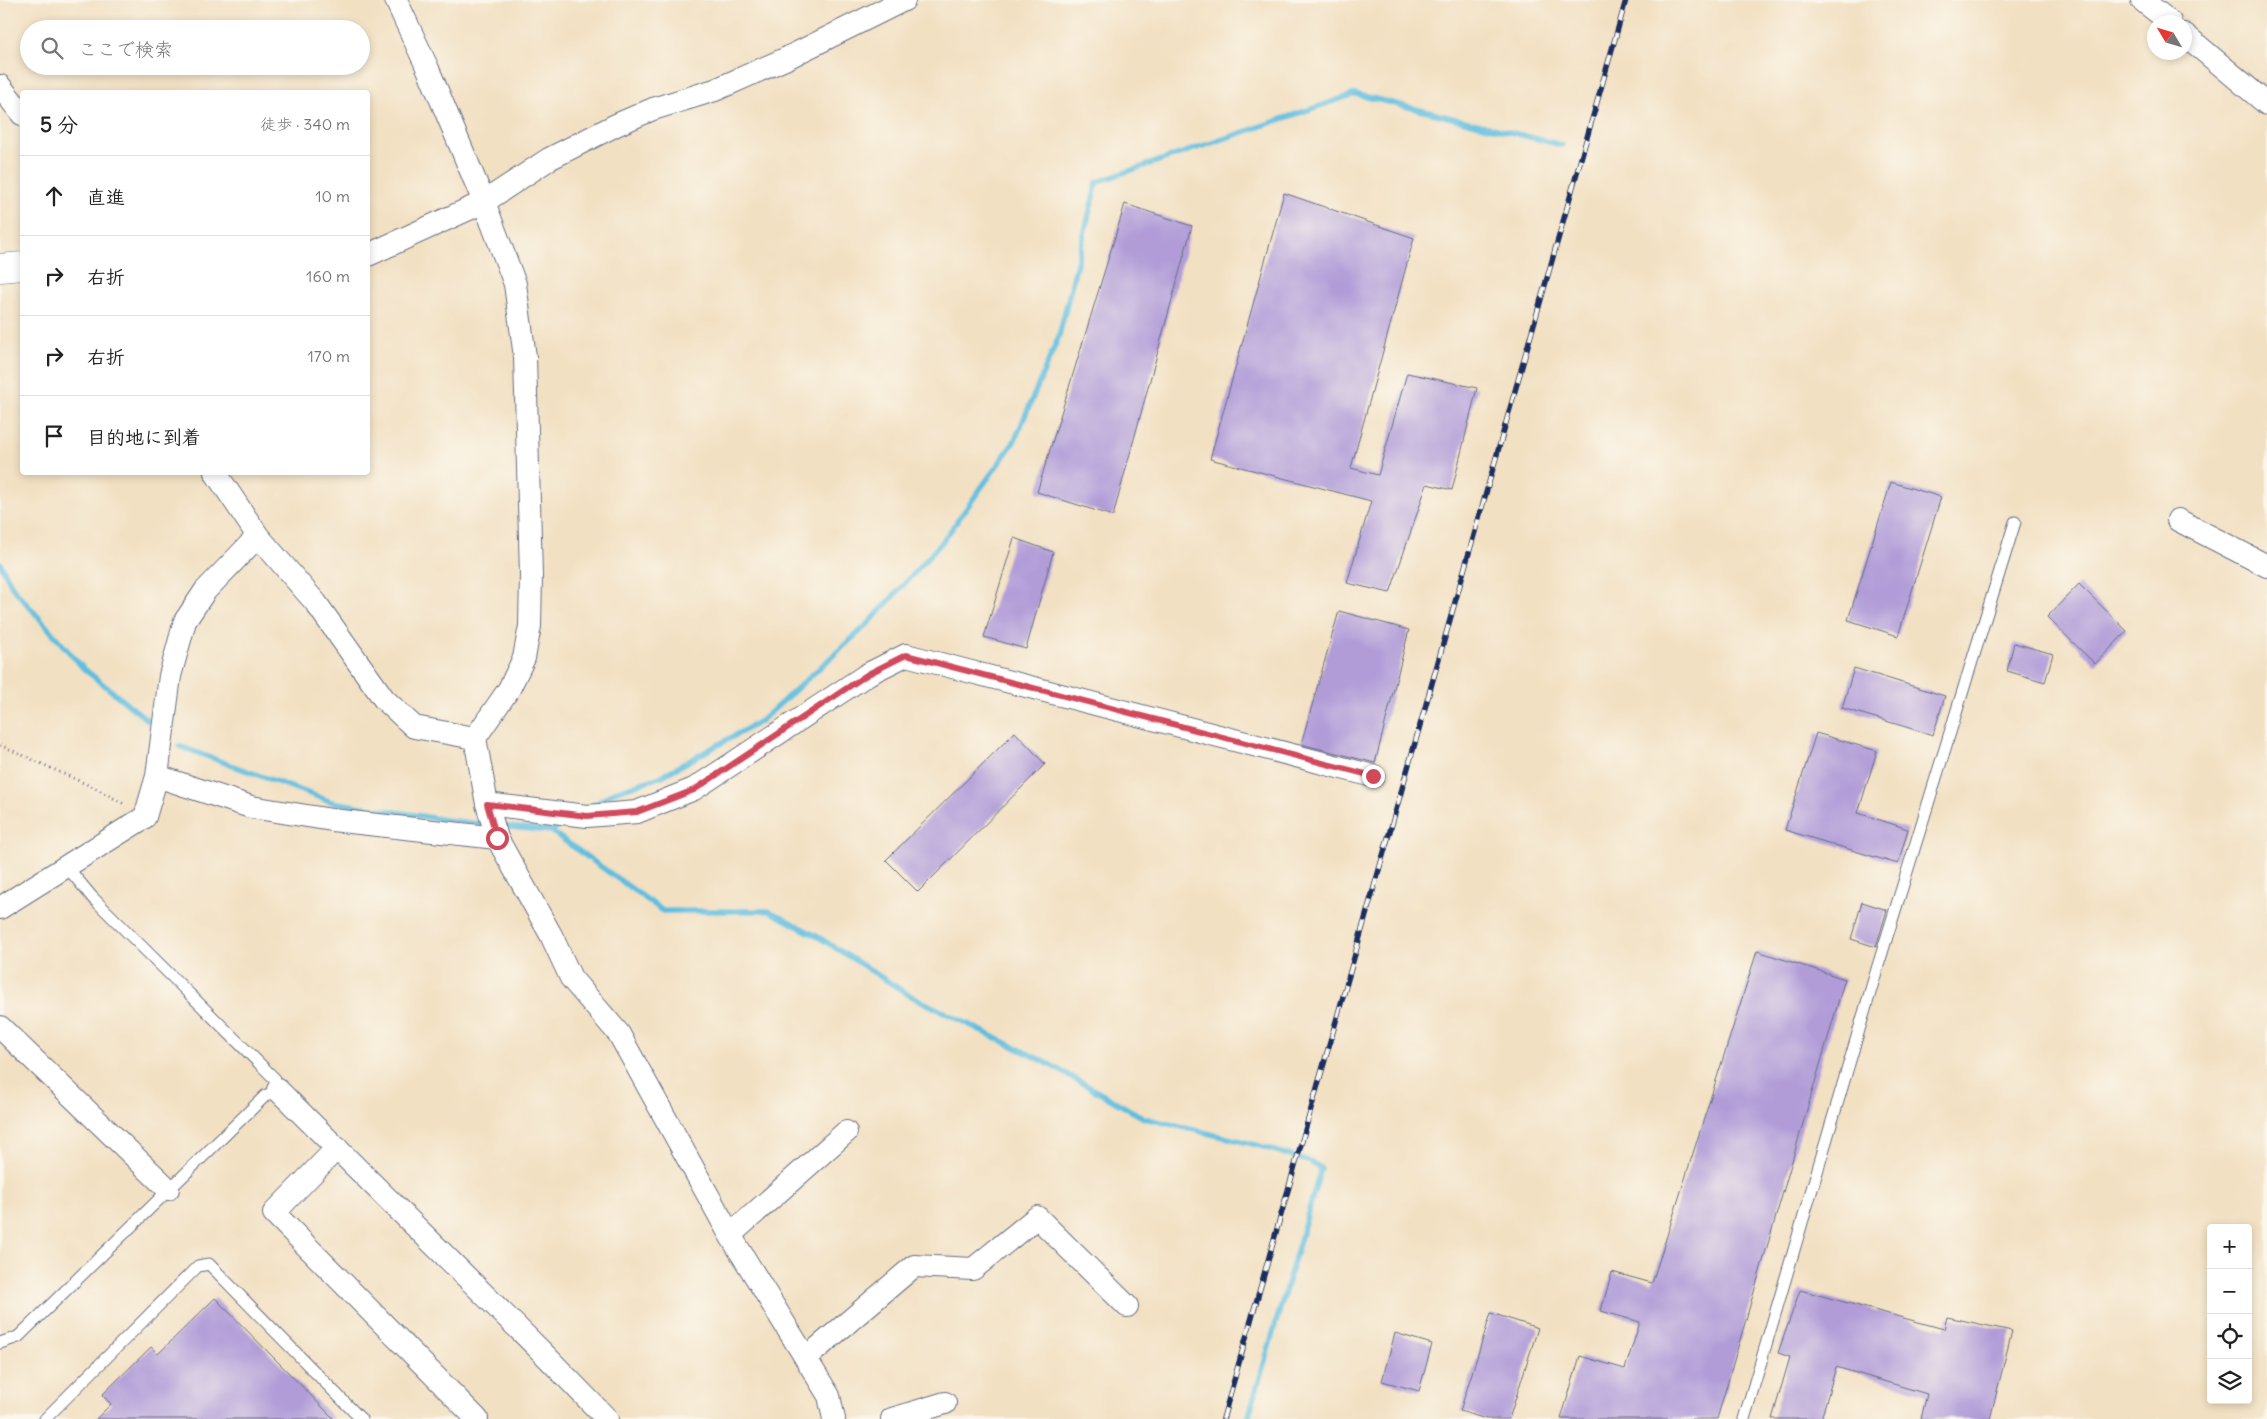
<!DOCTYPE html>
<html lang="ja">
<meta charset="utf-8">
<style>
body{margin:0;font-family:Delius,"Klee One",sans-serif;background:#f6f6f6;color:#222}
.controls{position:absolute;right:15px;bottom:15px;display:grid;overflow:hidden;border-radius:5px;box-shadow:0 2px 8px #0003}
.controls button{width:45px;height:45px;display:grid;place-items:center;padding:0;border:0;border-bottom:1px solid #e0e0e0;background:#fff;color:#222;font:25px sans-serif}
.compass{position:absolute;left:2147px;top:15px;width:45px;height:45px;border-radius:50%;background:#fff;box-shadow:0 2px 8px #0003;rotate:308deg}
.stop{position:absolute;width:15px;height:15px;margin:-11px;border:4px solid #d1495b;border-radius:50%;background:#fff}
.stop.end{background:#d1495b;border-color:#fff;box-shadow:0 1px 5px #0008}
.list{margin:0;padding:0;list-style:none}
h2{display:flex;justify-content:space-between;align-items:center;height:65px;margin:0;padding:0 20px;font-size:21px}
h2 small{font-size:16px;font-weight:400;color:#767676}
.list li{display:grid;grid-template-columns:32px 1fr auto;gap:15px;align-items:center;box-sizing:border-box;height:80px;padding:0 20px;border-top:1px solid #e0e0e0}
.list b{display:block;font-size:19px;white-space:nowrap}
.list em{font-size:16px;font-style:normal;color:#767676}
.icon{flex:none;width:28px;height:28px;fill:none;stroke:currentColor;stroke-width:2;stroke-linecap:round;stroke-linejoin:round}
.map{position:relative;flex:none;width:2267px;height:1419px;overflow:hidden}
.search{position:absolute;background:#fff;box-shadow:0 2px 8px #0003;left:20px;top:20px;width:350px;height:55px;display:flex;align-items:center;gap:12px;box-sizing:border-box;padding:0 18px;border-radius:28px;color:#767676;font-size:19px}
.panel{position:absolute;background:#fff;box-shadow:0 2px 8px #0003;left:20px;top:90px;width:350px;height:385px;border-radius:5px}
.map>svg:first-child{display:block}
.lines{fill:none;stroke-linecap:round;stroke-linejoin:round}
.stream{stroke:#61bedf;stroke-width:5.5}
.building{fill:#b19cd8}
.service-casing{stroke:#666d81;stroke-width:13}
.minor-casing{stroke:#666d81;stroke-width:24}
.tertiary-casing{stroke:#666d81;stroke-width:29}
.path{stroke:#666d81;stroke-width:3;stroke-dasharray:1 4;stroke-linecap:butt}
.service{stroke:#fff;stroke-width:11}
.minor{stroke:#fff;stroke-width:22}
.tertiary{stroke:#fff;stroke-width:28}
.rail-casing{stroke:#1b2f5e;stroke-width:5.5}
.rail{stroke:#fbf7ec;stroke-width:4;stroke-dasharray:11;stroke-linecap:butt}
.route{stroke:#d1495b;stroke-width:6}
</style>
<div class="map">
<svg width="2267" height="1419" viewBox="0 0 2267 1419">
<rect width="100%" height="100%" fill="#fbf7ec"/>
<filter id="ink" filterUnits="userSpaceOnUse"><feTurbulence type="fractalNoise" baseFrequency=".02" numOctaves="2"/><feDisplacementMap in="SourceGraphic" scale="10" xChannelSelector="R" yChannelSelector="G"/><feConvolveMatrix kernelMatrix="1 2 1 2 8 2 1 2 1" color-interpolation-filters="sRGB"/></filter>
<filter id="wash" filterUnits="userSpaceOnUse"><feTurbulence type="fractalNoise" baseFrequency=".0096" numOctaves="4" result="noise"/><feDisplacementMap in="SourceGraphic" scale="20" xChannelSelector="R" yChannelSelector="G"/><feGaussianBlur stdDeviation="1.12" result="paint"/><feColorMatrix in="noise" values="0 0 0 0 0 0 0 0 0 0 0 0 0 0 0 0 0 1.4 0 .05"/><feComposite in="paint" operator="in"/></filter>
<g filter="url(#wash)">
<rect width="100%" height="100%" fill="#f2e0c2"/>
<g class="lines">
<path class="stream" d="M0,563L13,588L83,668L150,722
M179,746L332,802L446,820L488,825
M589,808L614,792L660,777L761,721L869,623L943,541L1014,442L1059,336L1097,182L1355,94L1562,145
M499,826L551,831L663,911H769L820,938L909,995L1045,1062L1144,1118L1257,1145L1310,1162L1321,1168L1248,1419
M551,831L568,820"/>
</g>
<g id="blocks">
<path class="building" d="M1284,193L1414,238L1351,468L1378,475L1407,373L1477,388L1452,490L1427,484L1390,593L1347,583L1371,501L1210,459Z
M1125,204L1192,226L1113,516L1037,492Z
M1891,482L1941,497L1898,636L1848,620Z
M1014,538L1053,552L1026,649L984,637Z
M2079,584L2127,631L2095,664L2047,617Z
M1339,611L1409,630L1375,763L1301,744Z
M2014,643L2053,654L2045,682L2007,671Z
M1854,668L1945,696L1933,735L1842,708Z
M1015,732L1045,764L918,892L886,860Z
M1816,733L1877,751L1858,813L1908,829L1898,864L1785,830Z
M1862,902L1887,910L1876,947L1851,939Z
M1757,951L1845,979L1717,1419H1561L1580,1356L1625,1369L1640,1322L1601,1311L1612,1272L1652,1283Z
M1800,1290L1944,1329L1947,1317L2012,1331L1990,1419H1921L1927,1394L1836,1367L1821,1419H1772L1790,1357L1778,1353Z
M215,1298L334,1419H96L111,1404L102,1395L151,1347L158,1354Z
M1491,1313L1538,1328L1509,1419H1486L1460,1411Z
M1395,1333L1432,1344L1419,1391L1382,1381Z"/>
</g>
</g>
<g filter="url(#ink)">
<use href="#blocks" fill-opacity="0" stroke="#666d81" stroke-width="1"/>
<g class="lines">
<g class="service-casing">
<path id="service" d="M0,1343L18,1337L265,1096L278,1090L275,1079L92,897L67,867
M45,1419L198,1266L209,1264L361,1419
M1744,1419L1877,969L2015,522"/>
</g>
<g class="minor-casing">
<path id="minor" d="M396,0L428,69L484,202L515,284L525,357L531,575L530,626L524,658L509,689L475,738L487,804L497,838L551,935L571,978L619,1034L730,1235L829,1396L834,1419
M2142,0L2170,22
M2184,34L2267,104
M0,86L22,114
M368,255L484,202L549,159L616,125L653,109L715,90L785,59L904,0
M215,472L258,536L316,603L384,699L414,727L475,738
M2178,520L2267,566
M157,776L251,807L332,820L497,838
M487,804L587,816L637,812L694,789L868,674L906,655L1373,776
M0,908L145,817L157,776L170,676L185,621L205,591L258,536
M0,1027L168,1189
M278,1090L545,1355L607,1419
M337,1148L274,1213L477,1419
M730,1235L846,1132
M806,1358L914,1266L973,1269L1037,1217L1127,1306
M892,1419L945,1403"/>
</g>
<g class="tertiary-casing">
<path id="tertiary" d="M0,268L22,266"/>
</g>
<path class="path" d="M0,745L97,789L126,805"/>
<use href="#service" class="service"/>
<use href="#minor" class="minor"/>
<use href="#tertiary" class="tertiary"/>
<g class="rail-casing">
<path id="rail" d="M1223,1419L1626,0"/>
</g>
<use href="#rail" class="rail"/>
</g>
</g>
<g class="lines" filter="url(#ink)">
<path class="route" d="M497,838L487,804L587,816L637,812L694,790L868,674L906,655L1373,776"/>
</g>
</svg>
<div class="controls">
<button>+</button>
<button>−</button>
<button><svg class="icon" aria-label="locate" viewBox="0 0 24 24"><circle cx="12" cy="12" r="6"/><path d="M12 2v4M12 18v4M2 12h4M18 12h4"/></svg></button>
<button><svg class="icon" aria-label="layers" viewBox="0 0 24 24"><path d="M12 4l9 5-9 5-9-5zM3 14l9 5 9-5"/></svg></button>
</div>
<svg class="compass" viewBox="-18 -18 36 36"><path d="M0-13l5 13h-10z" fill="#e53935"/><path d="M0 13l5-13h-10z" fill="#767676"/></svg>
<div class="stop" style="left:497px;top:838px"></div>
<div class="stop end" style="left:1373px;top:776px"></div>
<div class="search"><svg class="icon" aria-label="search" viewBox="0 0 24 24"><circle cx="10" cy="10" r="6"/><path d="M15 15l6 6"/></svg>ここで検索</div>
<section class="panel">
<h2>5 分<small>徒歩 · 340 m</small></h2>
<ul class="list">
<li><svg class="icon" aria-label="ahead" viewBox="0 0 24 24"><path d="M12 20V5M6 11l6-6 6 6"/></svg><div><b>直進</b></div><em>10 m</em></li>
<li><svg class="icon" aria-label="right" viewBox="0 0 24 24"><path d="M7 20v-9h11M14 6l5 5-5 5"/></svg><div><b>右折</b></div><em>160 m</em></li>
<li><svg class="icon" aria-label="right" viewBox="0 0 24 24"><path d="M7 20v-9h11M14 6l5 5-5 5"/></svg><div><b>右折</b></div><em>170 m</em></li>
<li><svg class="icon" aria-label="arrive" viewBox="0 0 24 24"><path d="M6 21V4h12l-3 4 3 4H6"/></svg><div><b>目的地に到着</b></div></li>
</ul>
</section>
</div>
